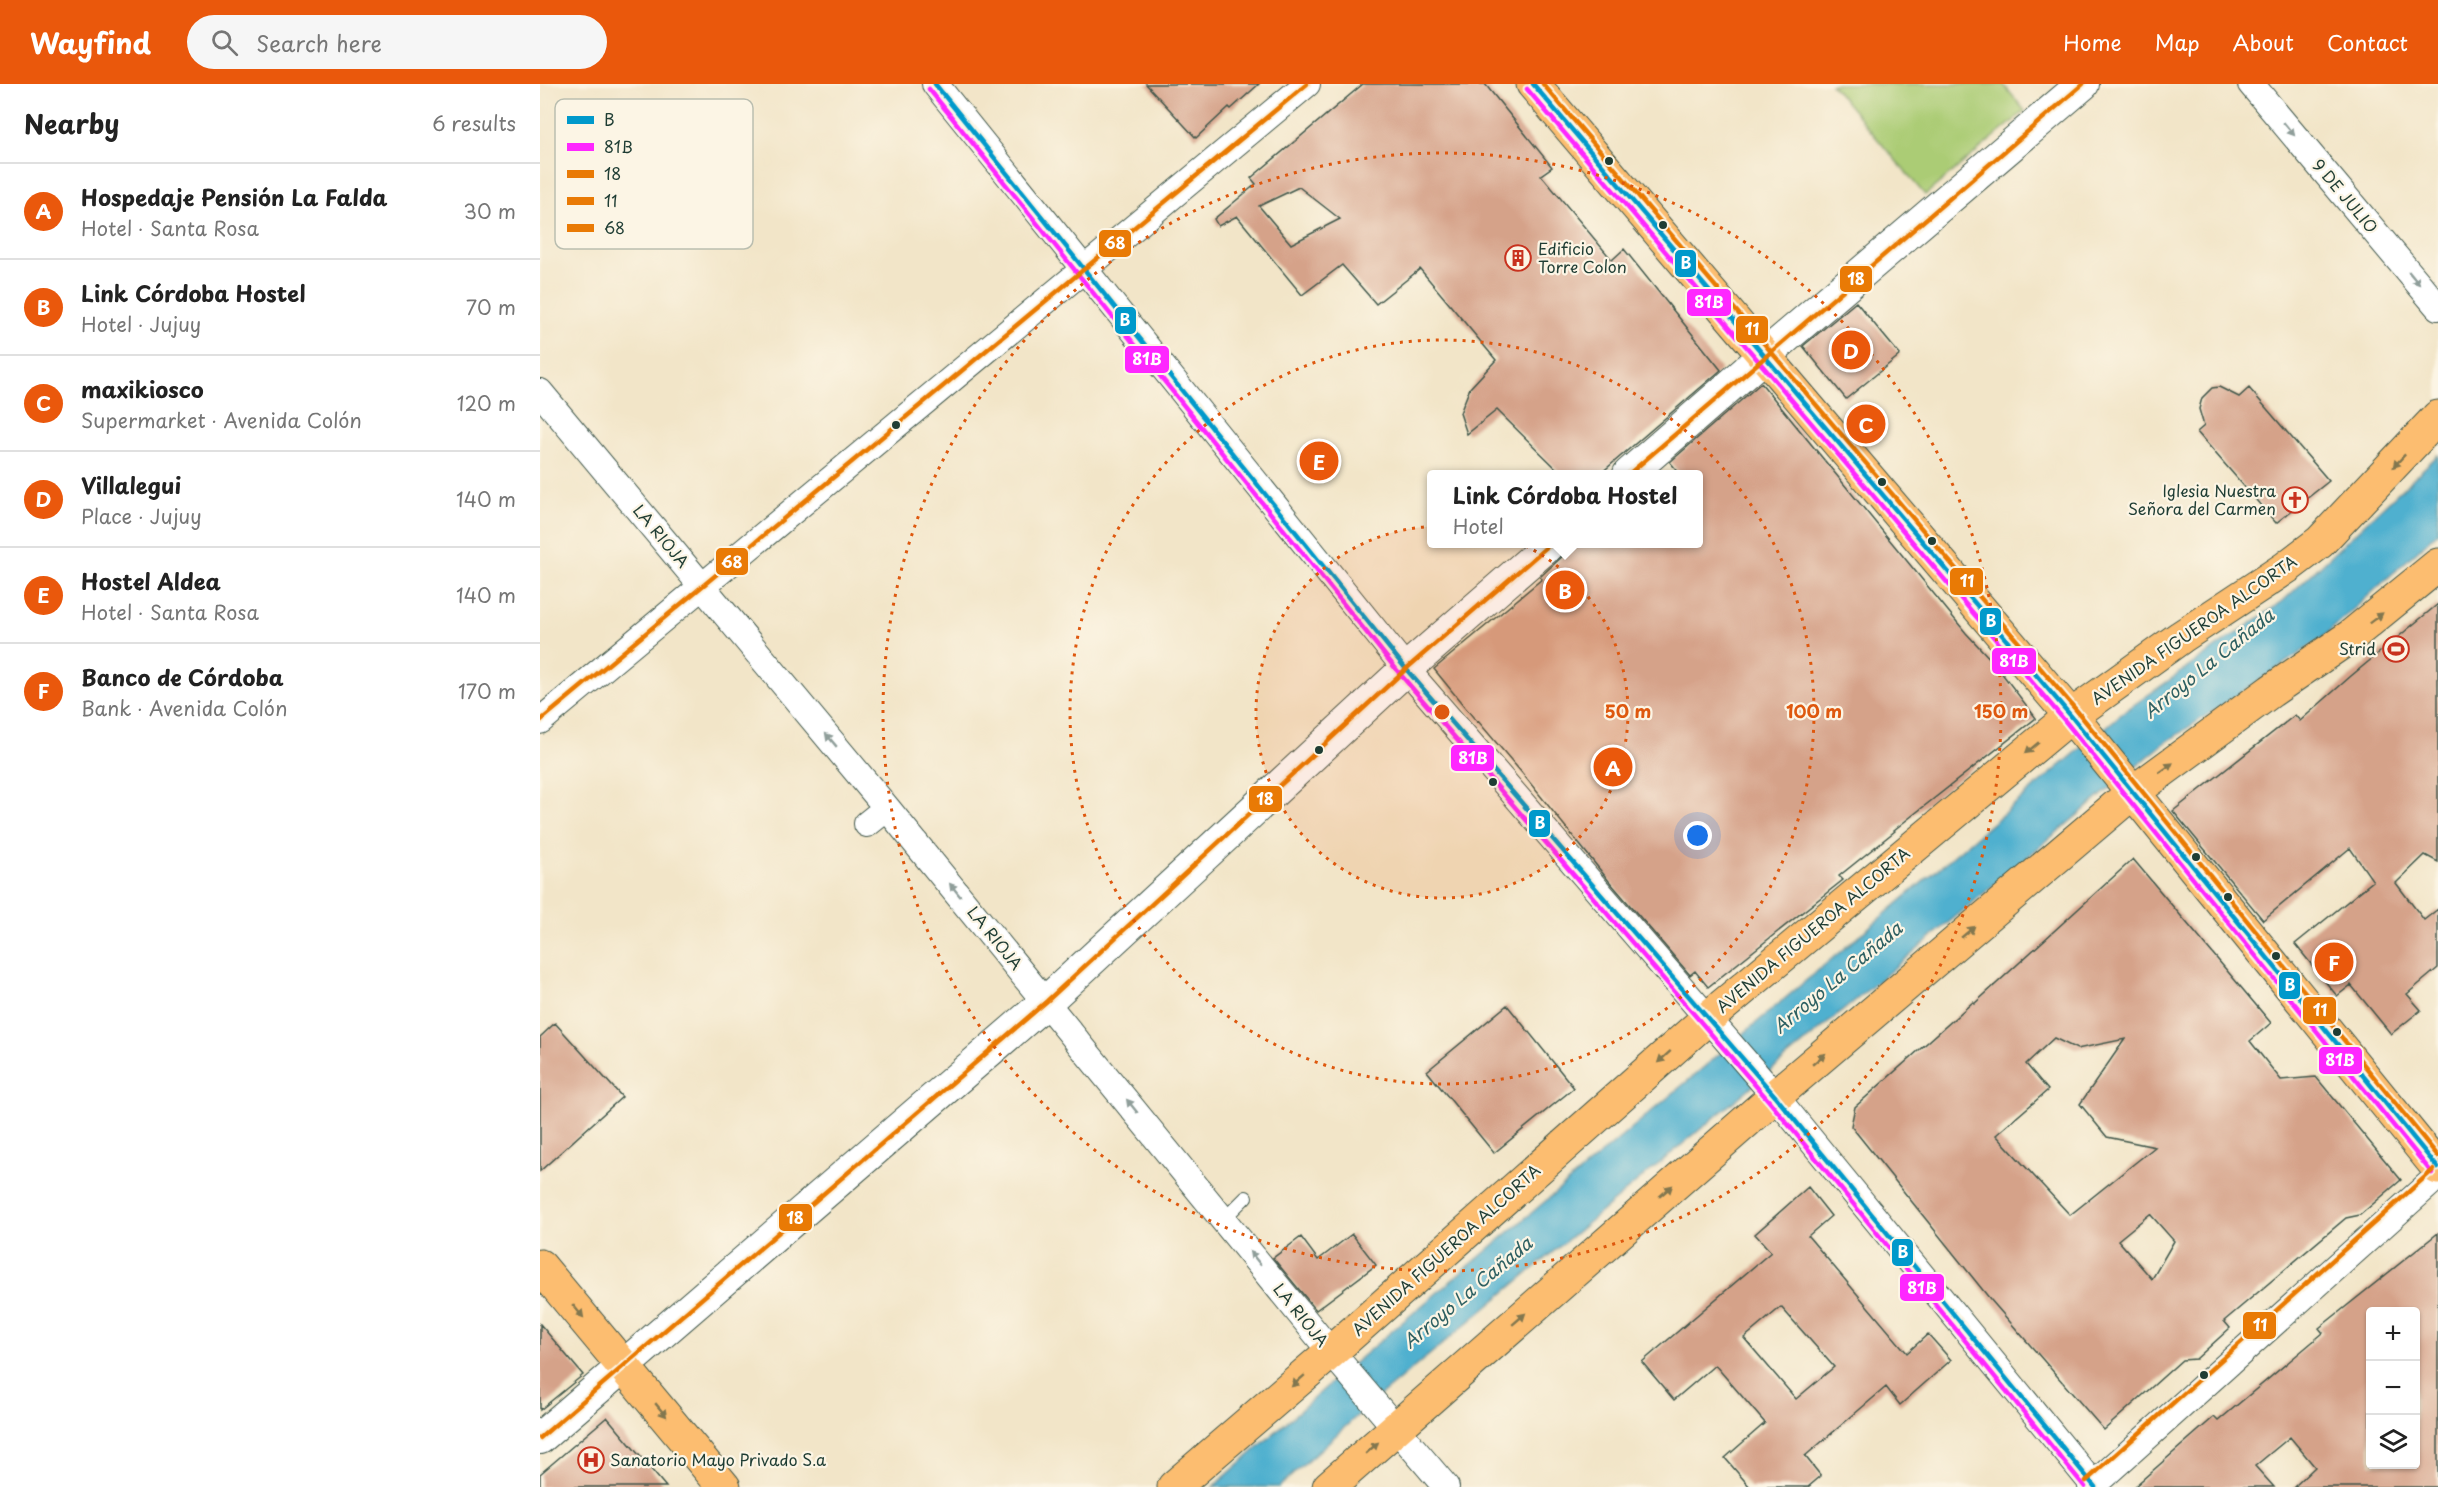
<!DOCTYPE html>
<meta charset="utf-8">
<style>
body{margin:0;font-family:"Playpen Sans",sans-serif;background:#f6f6f6;color:#222}
.controls{position:absolute;right:18px;bottom:18px;display:grid;overflow:hidden;border-radius:6px;box-shadow:0 2px 4px #0004}
.controls button{width:54px;height:54px;display:grid;place-items:center;padding:0;border:0;border-bottom:2px solid #e0e0e0;background:#fff;color:#222;font:30px sans-serif}
.you{position:absolute;left:1158px;top:752px;width:21px;height:21px;margin:-15px;border:4px solid #fff;border-radius:50%;background:#1a73e8;box-shadow:0 0 0 9px #1a73e833}
.badge{display:grid;place-items:center;width:39px;height:39px;border-radius:50%;background:#ea580c;color:#fff;font-size:20px;font-weight:700}
.pin{position:absolute;translate:-50% -50%;border:3px solid #fff;box-shadow:0 2px 6px #0006}
.popup{position:absolute;left:887px;top:386px;width:276px;height:78px;box-sizing:border-box;display:grid;place-content:center;border-radius:6px;background:#fff;filter:drop-shadow(0 2px 4px #0005);font-size:20px;white-space:nowrap;color:#767676}
.popup b{font-size:22px;color:#222}
.popup::after{content:'';position:absolute;left:50%;top:100%;margin-left:-12px;border:12px solid transparent;border-top-color:#fff}
.list{margin:0;padding:0;list-style:none}
h2{display:flex;justify-content:space-between;align-items:center;height:78px;margin:0;padding:0 24px;font-size:26px}
h2 small{font-size:20px;font-weight:400;color:#767676}
.list li{display:grid;grid-template-columns:39px 1fr auto;gap:18px;align-items:center;box-sizing:border-box;height:96px;padding:0 24px;border-top:2px solid #e0e0e0}
.list b{display:block;font-size:22px;white-space:nowrap}
.list p{margin:0;font-size:20px;white-space:nowrap;color:#767676}
.list em{font-size:20px;font-style:normal;color:#767676}
.icon{flex:none;width:33px;height:33px;fill:none;stroke:currentColor;stroke-width:2;stroke-linecap:round;stroke-linejoin:round}
.map{position:relative;flex:none;width:1898px;height:1403px;overflow:hidden}
header{display:flex;align-items:center;gap:36px;box-sizing:border-box;height:84px;padding:0 30px;background:#ea580c;color:#fff}
header strong{font-size:28px}
nav{display:flex;gap:33px;margin-inline-start:auto;font-size:21px}
.search{width:420px;height:54px;background:#f6f6f6;display:flex;align-items:center;gap:15px;box-sizing:border-box;padding:0 21px;border-radius:33px;color:#767676;font-size:22px}
main{display:flex}
aside{flex:1;background:#fff}
.map>svg:first-child{display:block}
.green{fill:#abcc74;stroke:#658454;stroke-width:1.5}
.water{fill:#50b0cf;stroke:#387682;stroke-width:1.5}
.building{fill:#d5a289;fill-rule:evenodd}
.lines{fill:none;stroke-linecap:round;stroke-linejoin:round}
.service-casing{stroke:#3f564a;stroke-width:14}
.minor-casing{stroke:#3f564a;stroke-width:28}
.tertiary-casing{stroke:#3f564a;stroke-width:34}
.primary-casing{stroke:#3f564a;stroke-width:35}
.service{stroke:#fff;stroke-width:12}
.minor{stroke:#fff;stroke-width:26}
.tertiary{stroke:#fff;stroke-width:32}
.primary{stroke:#fcbd6f;stroke-width:33}
.bus-1-casing{stroke:#fcf5e5;stroke-width:9}
.bus-2-casing{stroke:#fcf5e5;stroke-width:9}
.bus-3-casing{stroke:#fcf5e5;stroke-width:9}
.bus-4-casing{stroke:#fcf5e5;stroke-width:9}
.bus-5-casing{stroke:#fcf5e5;stroke-width:9}
.bus-1{stroke:#0099cb;stroke-width:4.5}
.bus-2{stroke:#fe27ff;stroke-width:4.5}
.bus-3{stroke:#e97a05;stroke-width:4.5}
.bus-4{stroke:#e97a05;stroke-width:4.5}
.bus-5{stroke:#e97a05;stroke-width:4.5}
.oneway{fill:#8f9e9a}
.oneway2{fill:#82774f}
.ring{fill:none;stroke:#de580e;stroke-width:3;stroke-dasharray:3 6}
.bus-dot{fill:#1f3d34;stroke:#fcf5e5;stroke-width:2}
.labels{text-anchor:middle;stroke-width:4.5;stroke-linejoin:round;paint-order:stroke}
.street-label{font-size:16px;fill:#1f3d34;stroke:#fcf5e5}
.poi-label{font-size:16px;fill:#1f3d34;stroke:#fcf5e5;text-anchor:start}
.water-label{font-size:18px;font-style:italic;fill:#2e6062;stroke:#fcf5e5}
.key{fill:#fcf5e5;stroke:#babeb0;stroke-width:1.5}
.key-label{font-size:16px;fill:#1f3d34}
.centre{fill:#de580e;stroke:#fcf5e5;stroke-width:3}
.ring-label{font-size:18px;text-anchor:middle;font-weight:bold;fill:#de580e;stroke:#fcf5e5;stroke-width:4.5;stroke-linejoin:round;paint-order:stroke}
.line-badge{stroke:#fcf5e5;stroke-width:2}
.badge-label{font-size:16px;text-anchor:middle;font-weight:bold;fill:#fff}
</style>
<header>
<strong>Wayfind</strong>
<div class="search"><svg class="icon" aria-label="search" viewBox="0 0 24 24"><circle cx="10" cy="10" r="6"/><path d="M15 15l6 6"/></svg>Search here</div>
<nav><a>Home</a><a>Map</a><a>About</a><a>Contact</a></nav>
</header>
<main>
<aside>
<h2>Nearby<small>6 results</small></h2>
<ul class="list">
<li><span class="badge">A</span><div><b>Hospedaje Pensión La Falda</b><p>Hotel · Santa Rosa</p></div><em>30 m</em></li>
<li><span class="badge">B</span><div><b>Link Córdoba Hostel</b><p>Hotel · Jujuy</p></div><em>70 m</em></li>
<li><span class="badge">C</span><div><b>maxikiosco</b><p>Supermarket · Avenida Colón</p></div><em>120 m</em></li>
<li><span class="badge">D</span><div><b>Villalegui</b><p>Place · Jujuy</p></div><em>140 m</em></li>
<li><span class="badge">E</span><div><b>Hostel Aldea</b><p>Hotel · Santa Rosa</p></div><em>140 m</em></li>
<li><span class="badge">F</span><div><b>Banco de Córdoba</b><p>Bank · Avenida Colón</p></div><em>170 m</em></li>
</ul>
</aside>
<div class="map">
<svg width="1898" height="1403" viewBox="0 0 1898 1403">
<rect width="100%" height="100%" fill="#fcf5e5"/>
<filter id="ink" filterUnits="userSpaceOnUse"><feTurbulence type="fractalNoise" baseFrequency=".0167" numOctaves="2"/><feDisplacementMap in="SourceGraphic" scale="12" xChannelSelector="R" yChannelSelector="G"/><feConvolveMatrix kernelMatrix="1 2 1 2 8 2 1 2 1" color-interpolation-filters="sRGB"/></filter>
<filter id="wash" filterUnits="userSpaceOnUse"><feTurbulence type="fractalNoise" baseFrequency=".008" numOctaves="4" result="noise"/><feDisplacementMap in="SourceGraphic" scale="24" xChannelSelector="R" yChannelSelector="G"/><feGaussianBlur stdDeviation="1.35" result="paint"/><feColorMatrix in="noise" values="0 0 0 0 0 0 0 0 0 0 0 0 0 0 0 0 0 1.4 0 .05"/><feComposite in="paint" operator="in"/></filter>
<g filter="url(#wash)">
<rect width="100%" height="100%" fill="#f2e5c8"/>
<path class="green" d="M1291,0H1463L1485,27L1385,111Z"/>
<path class="water" d="M1898,371V448L1781,555L1622,661L829,1321L739,1403H673L801,1290L1585,627L1743,517Z"/>
<g id="blocks">
<path class="building" d="M606,0H719L691,25L689,23L656,54Z
M823,0H945L1012,83L1001,91L1072,176L1084,165L1181,286L1060,390H1022L957,326L927,350L920,329L930,304L956,276L880,185L836,220L802,181L762,211L697,132L678,142L674,135L716,100L711,94ZM759,103L800,135L751,160L719,122Z
M1316,218L1360,271L1306,315L1263,262Z
M1221,299L1426,549L1454,579L1496,634L1354,746L1355,747L1299,792L1303,796L1168,903L1155,887L1150,891L1069,797L982,689L938,637L937,638L894,585L1002,495L1000,493L1037,459H1158V390H1140L1130,378Z
M1679,303L1699,313L1709,304L1789,397L1736,439L1657,348L1664,342L1659,325L1662,314L1672,304Z
M1898,520V778L1885,771L1856,799L1884,836L1898,825V884L1867,910L1881,926L1851,950L1811,901L1797,912L1755,860L1833,797L1810,764L1723,836L1633,727L1755,631L1760,637L1811,592Z
M1593,775L1731,939L1710,957L1741,996L1776,993L1861,1096L1820,1131L1806,1134L1684,1237L1690,1244L1656,1275L1642,1276L1564,1346L1450,1215L1311,1042L1315,1023L1433,918L1434,920ZM1514,954L1537,965L1585,955L1540,1020L1567,1053L1615,1063L1530,1131L1456,1051L1508,1006L1486,980ZM1610,1130L1634,1157L1612,1195L1578,1156Z
M967,921L1034,1004L954,1069L887,987Z
M15,939L82,1013L0,1087V953Z
M1268,1103L1291,1132L1268,1152L1367,1269L1388,1250L1411,1276L1360,1321L1346,1303L1265,1372L1281,1392L1268,1403H1210L1185,1374L1225,1339L1175,1281L1134,1316L1102,1278L1231,1168L1215,1150ZM1241,1223L1294,1283L1256,1315L1204,1254Z
M1898,1149V1403H1754L1775,1383L1750,1353L1715,1382L1734,1403H1594L1674,1333L1678,1337L1783,1249L1779,1244ZM1830,1227H1875V1380H1830Z
M812,1150L836,1181L776,1226L733,1174L761,1153L778,1176Z
M0,1240L43,1291L0,1326Z
M67,1333L126,1403H0V1390Z"/>
</g>
</g>
<g filter="url(#ink)">
<use href="#blocks" fill-opacity="0" stroke="#3f564a" stroke-width="1.5"/>
<g class="lines">
<g class="service-casing">
<path id="service" d="M684,1135L706,1113"/>
</g>
<g class="minor-casing">
<path id="minor" d="M395,0L866,585L1235,1012L1555,1403
M1711,0L1898,223
M0,308L347,724L791,1268L906,1403
M0,637L767,0
M327,740L347,724
M1551,1403L1898,1092"/>
</g>
<g class="tertiary-casing">
<path id="tertiary" d="M1089,390L1224,272L1543,0
M0,1354L507,917L866,585L1010,460"/>
</g>
<g class="primary-casing">
<path id="primary" d="M993,0L1531,632L1898,1084
M0,1182L184,1403
M634,1403L791,1268L1168,934L1531,632L1641,553L1747,483L1780,458L1898,333
M789,1403L1235,1012L1592,709L1731,607L1811,552L1898,481"/>
</g>
<use href="#service" class="service"/>
<use href="#minor" class="minor"/>
<use href="#tertiary" class="tertiary"/>
<use href="#primary" class="primary"/>
<g class="bus-1-casing">
<path id="bus-1" d="M395,0L866,585L1235,1012L1555,1403
M993,0L1531,632L1898,1084"/>
</g>
<g class="bus-2-casing">
<path id="bus-2" d="M389,5L860,590L1229,1017L1545,1403
M987,5L1525,637L1892,1089"/>
</g>
<g class="bus-3-casing">
<path id="bus-3" d="M1089,390L1543,0
M0,1354L507,917L866,585L1010,460"/>
</g>
<g class="bus-4-casing">
<path id="bus-4" d="M1003,0L1537,627L1898,1072
M1546,1397L1893,1086"/>
</g>
<g class="bus-5-casing">
<path id="bus-5" d="M0,637L767,0"/>
</g>
<use href="#bus-1" class="bus-1"/>
<use href="#bus-2" class="bus-2"/>
<use href="#bus-3" class="bus-3"/>
<use href="#bus-4" class="bus-4"/>
<use href="#bus-5" class="bus-5"/>
</g>
<defs><path id="oneway-solid" d="M-6-.8H1V-3.2L6.5 0L1 3.2V.8H-6Z" transform="scale(1.5)"/></defs>
<g class="oneway">
<use href="#oneway-solid" transform="translate(1749 45) rotate(50)"/>
<use href="#oneway-solid" transform="translate(1874 194) rotate(50)"/>
<use href="#oneway-solid" transform="translate(291 656) rotate(-130)"/>
<use href="#oneway-solid" transform="translate(415 806) rotate(-129)"/>
<use href="#oneway-solid" transform="translate(592 1022) rotate(-129)"/>
<use href="#oneway-solid" transform="translate(715 1174) rotate(-129)"/>
</g>
<g class="oneway2">
<use href="#oneway-solid" transform="translate(1859 377) rotate(133)"/>
<use href="#oneway-solid" transform="translate(1836 534) rotate(-37)"/>
<use href="#oneway-solid" transform="translate(1492 664) rotate(140)"/>
<use href="#oneway-solid" transform="translate(1626 684) rotate(-36)"/>
<use href="#oneway-solid" transform="translate(1428 848) rotate(-40)"/>
<use href="#oneway-solid" transform="translate(1124 973) rotate(138)"/>
<use href="#oneway-solid" transform="translate(1279 975) rotate(-40)"/>
<use href="#oneway-solid" transform="translate(1126 1107) rotate(-41)"/>
<use href="#oneway-solid" transform="translate(38 1227) rotate(50)"/>
<use href="#oneway-solid" transform="translate(979 1235) rotate(-41)"/>
<use href="#oneway-solid" transform="translate(758 1297) rotate(139)"/>
<use href="#oneway-solid" transform="translate(121 1326) rotate(50)"/>
<use href="#oneway-solid" transform="translate(832 1364) rotate(-42)"/>
</g>
</g>
<circle cx="902" cy="628" r="186" fill="#de580e" fill-opacity=".12"/>
<g class="ring">
<circle cx="902" cy="628" r="186"/>
<circle cx="902" cy="628" r="372"/>
<circle cx="902" cy="628" r="559"/>
</g>
<defs>
<g id="building-ring" transform="scale(1.35)"><circle r="9.5" fill="#fcf5e5" stroke="#c8321e" stroke-width="1.5"/><path d="M-4-6H4V6H1V3H-1V6H-4ZM-2.5-4.3h1.7v1.8h-1.7ZM.8-4.3h1.7v1.8H.8ZM-2.5-1h1.7V.8h-1.7ZM.8-1h1.7V.8H.8Z" fill="#c8321e"/></g>
<g id="church-ring" transform="scale(1.35)"><circle r="9.5" fill="#fcf5e5" stroke="#c8321e" stroke-width="1.5"/><path d="M-1.2-6h2.4v3.5h3.3v2.4h-3.3V6h-2.4V-.1h-3.3v-2.4h3.3Z" fill="#c8321e"/></g>
<g id="stadium-ring" transform="scale(1.35)"><circle r="9.5" fill="#fcf5e5" stroke="#c8321e" stroke-width="1.5"/><path d="M0-5a6.5 5 0 1 0 0 10a6.5 5 0 1 0 0-10ZM-3.5-1.8h7v3.6h-7Z" fill="#c8321e"/></g>
<g id="hospital-ring" transform="scale(1.35)"><circle r="9.5" fill="#fcf5e5" stroke="#c8321e" stroke-width="1.5"/><path d="M-5-5h3v3.5h4V-5h3V5h-3V1.5h-4V5h-3Z" fill="#c8321e"/></g>
</defs>
<g fill-rule="evenodd">
<use href="#building-ring" x="978" y="174"/>
<use href="#church-ring" x="1755" y="416"/>
<use href="#stadium-ring" x="1856" y="565"/>
<use href="#hospital-ring" x="51" y="1376"/>
</g>
<g class="bus-dot">
<circle cx="1069" cy="77" r="5"/>
<circle cx="1123" cy="141" r="5"/>
<circle cx="356" cy="341" r="5"/>
<circle cx="1342" cy="398" r="5"/>
<circle cx="1392" cy="457" r="5"/>
<circle cx="779" cy="666" r="5"/>
<circle cx="953" cy="698" r="5"/>
<circle cx="1656" cy="773" r="5"/>
<circle cx="1688" cy="813" r="5"/>
<circle cx="1736" cy="872" r="5"/>
<circle cx="1797" cy="948" r="5"/>
<circle cx="1664" cy="1291" r="5"/>
</g>
<g class="labels">
<g class="street-label">
<text transform="translate(1805 112) rotate(50)" y="6">9 DE JULIO</text>
<text transform="translate(121 452) rotate(50)" y="6">LA RIOJA</text>
<text transform="translate(1654 546) rotate(-35)" y="6">AVENIDA FIGUEROA ALCORTA</text>
<text transform="translate(1273 846) rotate(-40)" y="6">AVENIDA FIGUEROA ALCORTA</text>
<text transform="translate(455 854) rotate(51)" y="6">LA RIOJA</text>
<text transform="translate(906 1166) rotate(-42)" y="6">AVENIDA FIGUEROA ALCORTA</text>
<text transform="translate(761 1231) rotate(51)" y="6">LA RIOJA</text>
</g>
<g class="poi-label">
<text x="998" y="171">Edificio<tspan x="998" dy="18">Torre Colon</tspan></text>
<text x="1736" y="413" text-anchor="end">Iglesia Nuestra<tspan x="1736" dy="18">Señora del Carmen</tspan></text>
<text x="1836" y="571" text-anchor="end">Strid</text>
<text x="70" y="1382">Sanatorio Mayo Privado S.a</text>
</g>
<g class="water-label">
<text transform="translate(1669 580) rotate(-39)" y="6">Arroyo La Cañada</text>
<text transform="translate(1298 894) rotate(-40)" y="6">Arroyo La Cañada</text>
<text transform="translate(928 1209) rotate(-40)" y="6">Arroyo La Cañada</text>
</g>
</g>
<rect x="15" y="15" width="198" height="150" rx="9" class="key"/>
<rect x="27" y="32" width="27" height="8" fill="#0099cb"/>
<rect x="27" y="59" width="27" height="8" fill="#fe27ff"/>
<rect x="27" y="86" width="27" height="8" fill="#e97a05"/>
<rect x="27" y="113" width="27" height="8" fill="#e97a05"/>
<rect x="27" y="140" width="27" height="8" fill="#e97a05"/>
<g class="key-label">
<text x="64" y="42">B</text>
<text x="64" y="69">81B</text>
<text x="64" y="96">18</text>
<text x="64" y="123">11</text>
<text x="64" y="150">68</text>
</g>
<circle cx="902" cy="628" r="9" class="centre"/>
<g class="ring-label">
<text x="1088" y="634">50 m</text>
<text x="1274" y="634">100 m</text>
<text x="1461" y="634">150 m</text>
</g>
<g class="line-badge">
<rect x="558" y="145" width="34" height="29" rx="6" fill="#e97a05"/>
<rect x="1134" y="165" width="23" height="29" rx="6" fill="#0099cb"/>
<rect x="1299" y="181" width="34" height="28" rx="6" fill="#e97a05"/>
<rect x="1146" y="204" width="46" height="29" rx="6" fill="#fe27ff"/>
<rect x="574" y="222" width="23" height="29" rx="6" fill="#0099cb"/>
<rect x="1195" y="231" width="34" height="29" rx="6" fill="#e97a05"/>
<rect x="584" y="261" width="46" height="29" rx="6" fill="#fe27ff"/>
<rect x="175" y="463" width="34" height="29" rx="6" fill="#e97a05"/>
<rect x="1409" y="483" width="35" height="29" rx="6" fill="#e97a05"/>
<rect x="1439" y="523" width="23" height="29" rx="6" fill="#0099cb"/>
<rect x="1451" y="563" width="46" height="28" rx="6" fill="#fe27ff"/>
<rect x="910" y="660" width="45" height="28" rx="6" fill="#fe27ff"/>
<rect x="708" y="701" width="35" height="28" rx="6" fill="#e97a05"/>
<rect x="988" y="725" width="23" height="29" rx="6" fill="#0099cb"/>
<rect x="1738" y="887" width="23" height="29" rx="6" fill="#0099cb"/>
<rect x="1762" y="912" width="35" height="29" rx="6" fill="#e97a05"/>
<rect x="1778" y="962" width="45" height="29" rx="6" fill="#fe27ff"/>
<rect x="238" y="1119" width="35" height="29" rx="6" fill="#e97a05"/>
<rect x="1351" y="1154" width="23" height="29" rx="6" fill="#0099cb"/>
<rect x="1359" y="1189" width="46" height="29" rx="6" fill="#fe27ff"/>
<rect x="1702" y="1227" width="35" height="29" rx="6" fill="#e97a05"/>
</g>
<g class="badge-label">
<text x="575" y="165">68</text>
<text x="1146" y="185">B</text>
<text x="1316" y="201">18</text>
<text x="1169" y="224">81B</text>
<text x="585" y="242">B</text>
<text x="1212" y="251">11</text>
<text x="607" y="281">81B</text>
<text x="192" y="484">68</text>
<text x="1427" y="503">11</text>
<text x="1451" y="543">B</text>
<text x="1474" y="583">81B</text>
<text x="933" y="680">81B</text>
<text x="725" y="721">18</text>
<text x="1000" y="745">B</text>
<text x="1750" y="907">B</text>
<text x="1780" y="932">11</text>
<text x="1800" y="982">81B</text>
<text x="255" y="1140">18</text>
<text x="1363" y="1174">B</text>
<text x="1382" y="1210">81B</text>
<text x="1720" y="1247">11</text>
</g>
</svg>
<div class="controls">
<button>+</button>
<button>−</button>
<button><svg class="icon" aria-label="layers" viewBox="0 0 24 24"><path d="M12 4l9 5-9 5-9-5zM3 14l9 5 9-5"/></svg></button>
</div>
<div class="you"></div>
<div class="pin badge" style="left:1073px;top:683px">A</div>
<div class="pin badge" style="left:1025px;top:506px">B</div>
<div class="popup"><b>Link Córdoba Hostel</b>Hotel</div>
<div class="pin badge" style="left:1326px;top:340px">C</div>
<div class="pin badge" style="left:1311px;top:266px">D</div>
<div class="pin badge" style="left:779px;top:377px">E</div>
<div class="pin badge" style="left:1794px;top:878px">F</div>
</div>
</main>
